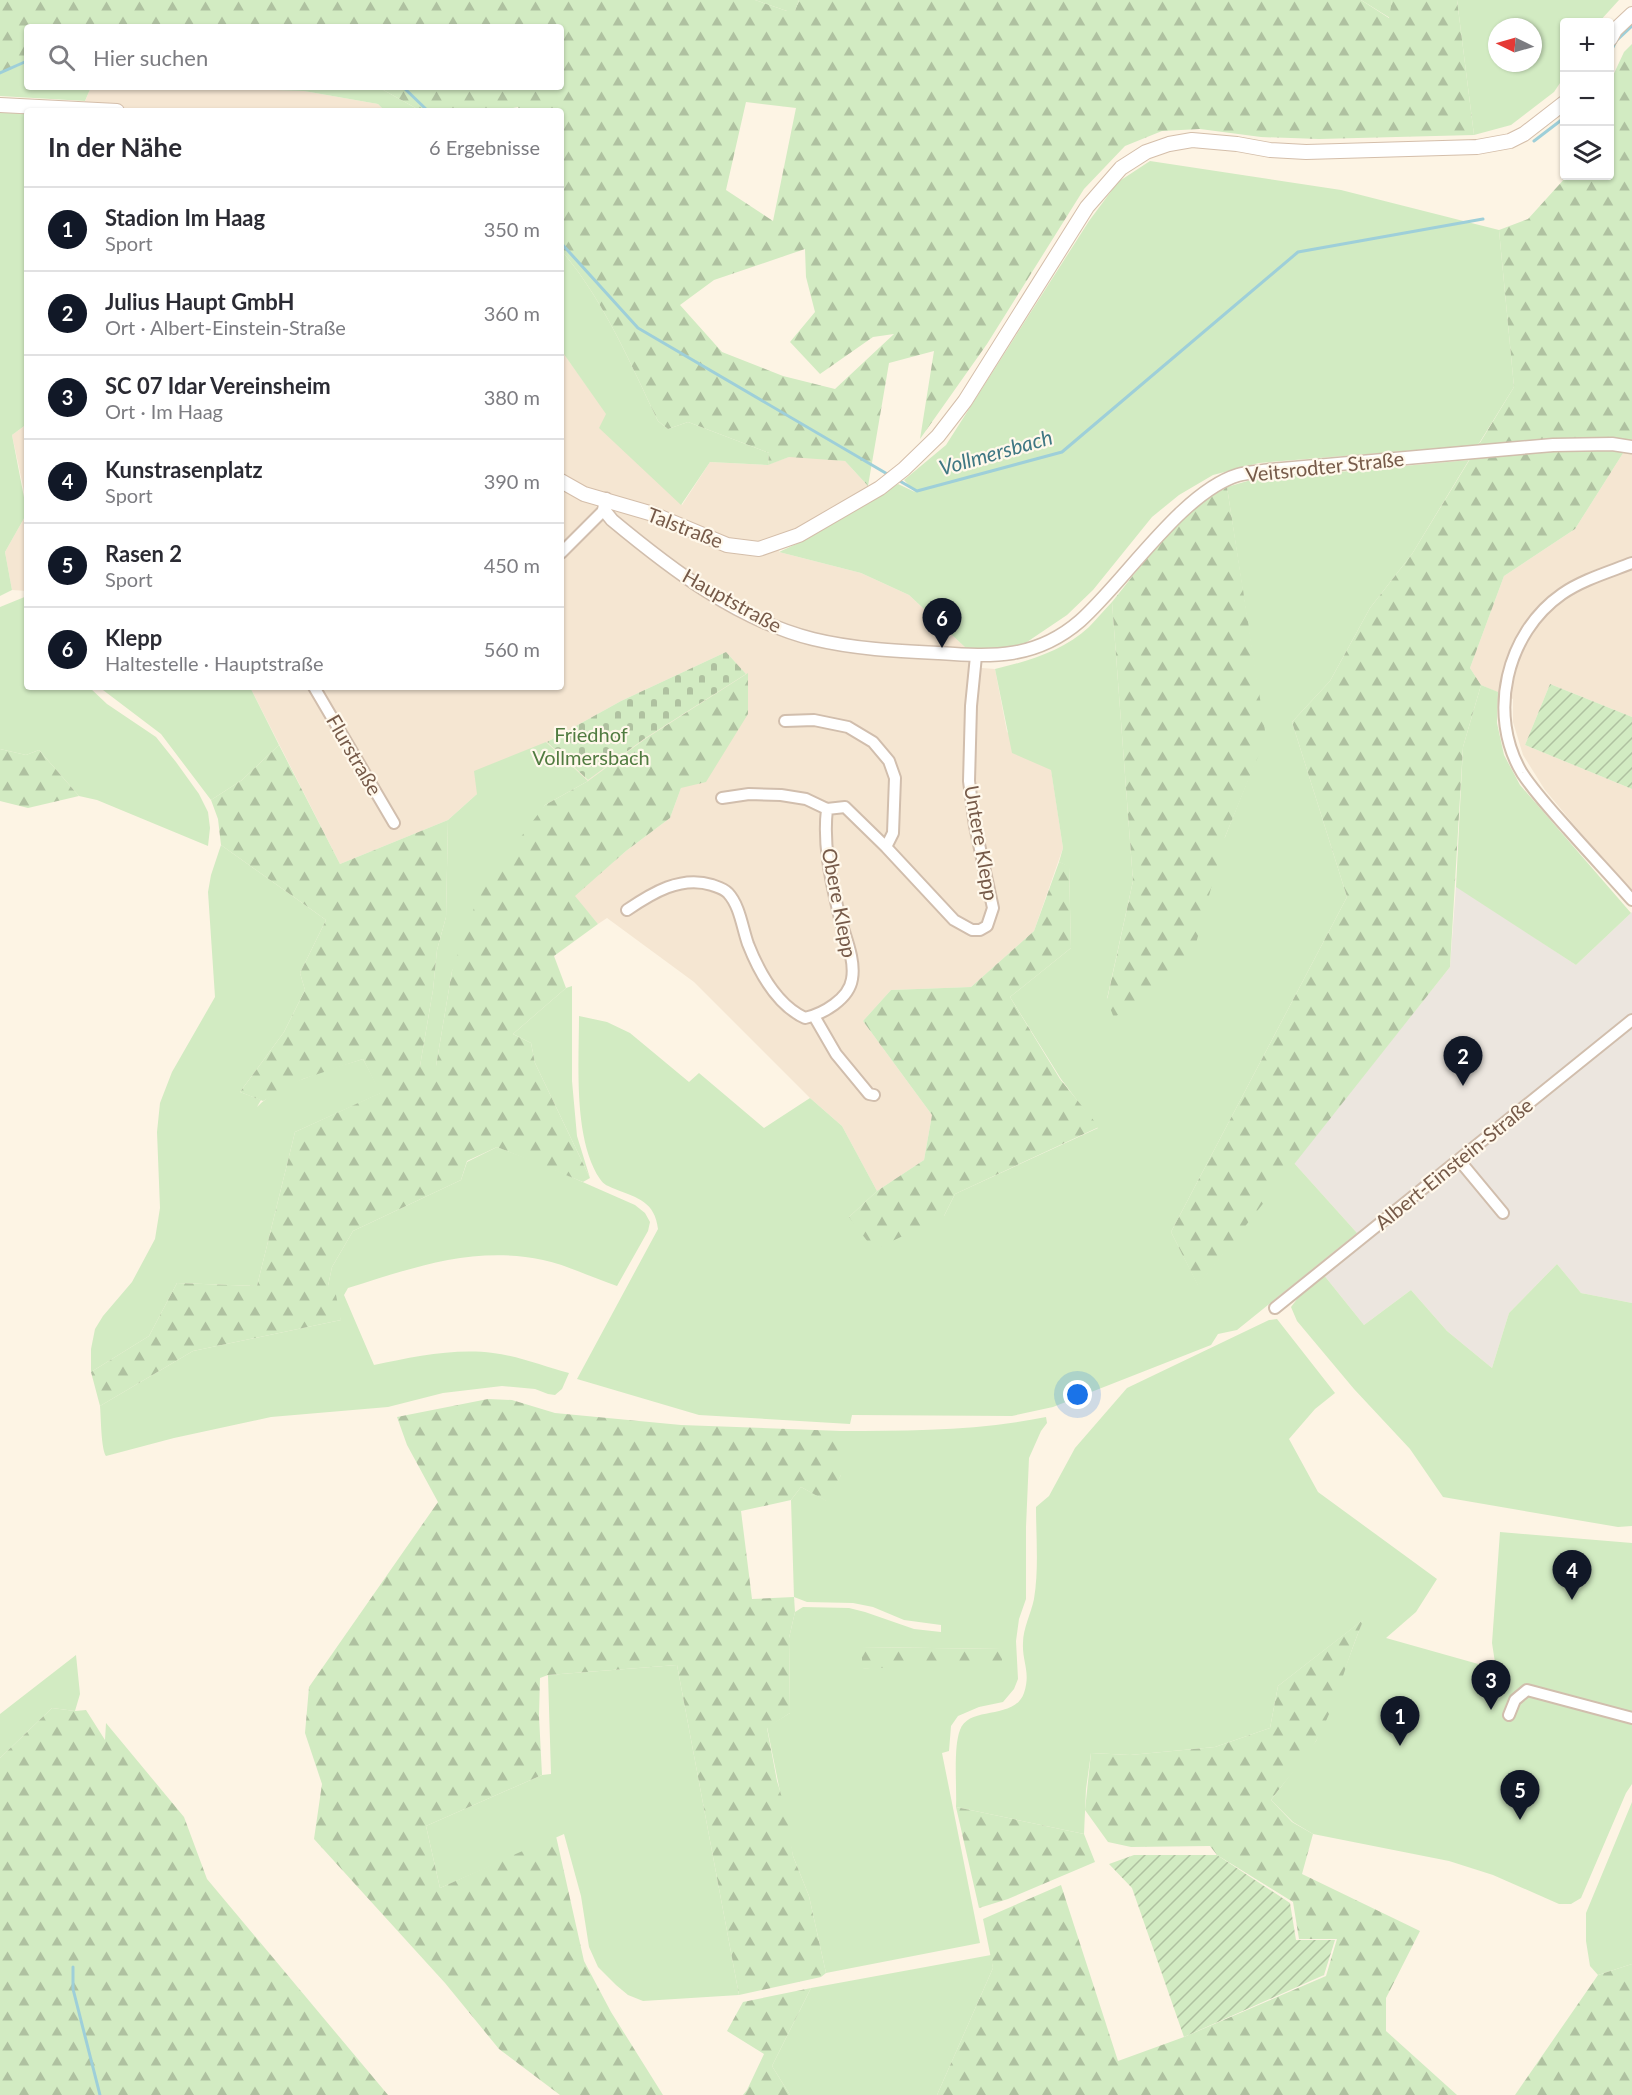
<!DOCTYPE html>
<html lang="de">
<meta charset="utf-8">
<style>
body{margin:0;font-family:Lato,sans-serif;background:#f7f7f7;color:#2b2b33}
.controls{position:absolute;right:18px;top:18px;display:grid;overflow:hidden;border-radius:6px;box-shadow:0 2px 4px #0004}
.controls button{width:54px;height:54px;display:grid;place-items:center;padding:0;border:0;border-bottom:2px solid #e1e1e2;background:#fff;color:#2b2b33;font:30px sans-serif}
.compass{position:absolute;left:1488px;top:18px;width:54px;height:54px;border-radius:50%;background:#fff;box-shadow:0 2px 4px #0004;rotate:275deg}
.you{position:absolute;left:1078px;top:1395px;width:21px;height:21px;margin:-15px;border:4px solid #fff;border-radius:50%;background:#1a73e8;box-shadow:0 0 0 9px #1a73e833}
.badge{display:grid;place-items:center;width:39px;height:39px;border-radius:50%;background:#111827;color:#fff;font-size:20px;font-weight:700}
.pin{position:absolute;translate:-50% -50px;filter:drop-shadow(0 2px 3px #0008)}
.pin::after{content:'';position:absolute;top:32px;width:21px;height:18px;background:inherit;clip-path:polygon(0 0,100% 0,50% 100%)}
.list{margin:0;padding:0;list-style:none}
h2{display:flex;justify-content:space-between;align-items:center;height:78px;margin:0;padding:0 24px;font-size:26px}
h2 small{font-size:20px;font-weight:400;color:#7c7c81}
.list li{display:grid;grid-template-columns:39px 1fr auto;gap:18px;align-items:center;box-sizing:border-box;height:84px;padding:0 24px;border-top:2px solid #e1e1e2}
.list b{display:block;font-size:22px;white-space:nowrap}
.list p{margin:0;font-size:20px;white-space:nowrap;color:#7c7c81}
.list em{font-size:20px;font-style:normal;color:#7c7c81}
.icon{flex:none;width:33px;height:33px;fill:none;stroke:currentColor;stroke-width:2;stroke-linecap:round;stroke-linejoin:round}
.map{position:relative;flex:none;width:1632px;height:2095px;overflow:hidden}
.search{position:absolute;background:#fff;box-shadow:0 2px 4px #0004;left:24px;top:24px;width:540px;height:66px;display:flex;align-items:center;gap:15px;box-sizing:border-box;padding:0 21px;border-radius:6px;color:#7c7c81;font-size:22px}
.panel{position:absolute;background:#fff;box-shadow:0 2px 4px #0004;left:24px;top:108px;width:540px;height:582px;border-radius:6px}
.map>svg:first-child{display:block}
.residential{fill:#f5e6d2;fill-rule:evenodd}
.industrial{fill:#ece6df}
.grass{fill:#d2ebc2;fill-rule:evenodd}
.forest{fill:url(#forest-firs);fill-rule:evenodd}
.cemetery{fill:url(#cemetery-stones)}
.garden{fill:url(#garden-furrows)}
.lines{fill:none;stroke-linecap:round;stroke-linejoin:round}
.stream{stroke:#9ecfd9;stroke-width:3}
.minor-casing{stroke:#d1bead;stroke-width:14}
.tertiary-casing{stroke:#d1bead;stroke-width:15}
.secondary-casing{stroke:#d4beaa;stroke-width:16}
.minor{stroke:#fff;stroke-width:10}
.tertiary{stroke:#fff;stroke-width:12}
.secondary{stroke:#fff;stroke-width:14}
.labels{text-anchor:middle;stroke-width:4.5;stroke-linejoin:round;paint-order:stroke}
.street-label{font-size:20px;fill:#765a49;stroke:#fff8eb}
.park-label{font-size:20px;fill:#517c41;stroke:#fff8eb}
.water-label{font-size:21px;font-style:italic;fill:#3f7783;stroke:#fff8eb}
</style>
<div class="map">
<svg width="1632" height="2095" viewBox="0 0 1632 2095">
<defs>
<pattern id="forest-firs" width="22" height="20" patternUnits="userSpaceOnUse" patternTransform="scale(1.5)"><rect width="22" height="20" fill="#d2ebc2"/><path d="M5 1l3.5 6h-7zM16 11l3.5 6h-7z" fill="#afc1a0"/></pattern>
<pattern id="cemetery-stones" width="16" height="16" patternUnits="userSpaceOnUse" patternTransform="scale(1.5)"><rect width="16" height="16" fill="#d2ebc2"/><path d="M2 7V4a2 2 0 0 1 4 0v3zM10 15v-3a2 2 0 0 1 4 0v3z" fill="#afc1a0"/></pattern>
<pattern id="garden-furrows" width="10" height="10" patternUnits="userSpaceOnUse" patternTransform="scale(1.5)"><rect width="10" height="10" fill="#d2ebc2"/><path d="M-1 1l2-2M0 10L10 0M9 11l2-2" fill="none" stroke="#afc1a0"/></pattern>
</defs>
<rect width="100%" height="100%" fill="#fdf4e4"/>
<path class="residential" d="M91,87H196L304,91L378,104L385,111H81Z
M561,350L607,414L682,505L710,462L767,465L794,455L845,461L868,486L812,520L777,537L779,552L861,573L909,595L967,649L969,667L995,669L1007,732L1051,769L1063,848L1034,931L971,987L891,990L863,1021L932,1115L924,1160L877,1191L842,1126L810,1098L694,982L607,918L598,924L574,896L626,851L670,818L681,788L747,674L645,739L588,781L546,742L477,794L448,820L340,864L250,687H561ZM726,652L746,674L644,739L588,780L547,742L621,701Z
M27,424V505L12,435Z
M1625,450L1632,451V717L1550,684L1525,745L1632,789V890L1585,838L1545,790L1523,755L1513,722V699L1481,685L1470,668L1504,576L1575,529Z
M27,513V591L12,590L5,552Z"/>
<path class="industrial" d="M1456,886L1576,965L1632,912V1303L1581,1293L1557,1264L1509,1313L1492,1368L1447,1331L1411,1290L1364,1325L1323,1274L1357,1233L1294,1163L1450,967Z"/>
<path class="grass" d="M755,0H799L795,11H787Z
M1361,0H1392L1390,18Z
M1457,0H1619L1599,22H1564V77L1554,92L1511,125L1474,135ZM1497,27H1533V63H1497Z
M27,62V87H91L85,101L0,96V74Z
M196,87H378L421,111H385L378,104L304,91Z
M0,112L27,113V424L12,435L27,513L5,552L12,590L0,596Z
M1150,161L1341,190L1499,230L1514,387L1478,445L1259,463L1213,475L1179,495L1152,517L1093,590L1067,615L1024,644L998,649H967L909,595L861,573L779,552L809,538L898,484L915,492L904,480L946,445L1089,221L1118,182Z
M561,250C604,300 630,363 658,421L668,429L688,422L769,453L768,465L710,462L681,505L599,428L606,414L561,350Z
M1469,460L1412,554L1370,608L1330,681L1292,722L1347,897L1171,1232L1198,1285L1294,1163L1357,1233L1237,1330L1218,1334L1211,1345L1053,1407L1012,1416L852,1415L850,1424L699,1415L577,1379L658,1229C655,1202 638,1198 615,1189C608,1186 604,1185 600,1179C573,1139 579,1063 579,1016L607,1022L630,1033L689,1082L699,1073L764,1128L810,1098L842,1126L877,1191L849,1217L944,1216L955,1194L1098,1128L1061,1079L1010,997L1071,948L1069,867L1059,862L1063,848L1051,770L1012,753L995,669C1029,661 1063,651 1089,627C1097,619 1104,610 1112,602L1133,881L1107,999L1225,837L1265,737L1227,487L1251,480Z
M27,596V687H89L107,704L156,737L176,762L199,794L208,812L210,828L208,846L97,800L79,796L39,750L26,755L0,749V607Z
M1481,685L1498,692L1497,723L1504,755L1520,785L1631,913L1576,965L1456,887L1463,747Z
M99,687H250L279,745L242,780L211,800L161,734Z
M546,742L588,781L545,805L452,971L436,1066H420L433,990L437,950L446,917L448,820L477,794L474,771Z
M221,845L326,920L300,973L305,990L284,1032L240,1092L261,1100L257,1107C281,1082 331,1069 363,1059L381,1093L295,1132L257,1286L177,1283L149,1336L91,1372V1349L95,1329L103,1316L132,1282L155,1239L160,1208L157,1132L160,1103L172,1072L215,997L208,892L211,875Z
M572,986V1081L577,1136L590,1178L535,1063L531,1043L513,1034L566,988Z
M497,1147L544,1165L635,1205L645,1213L650,1222L648,1231L617,1286C593,1278 567,1265 543,1260C474,1245 412,1268 348,1288L344,1295L374,1365C413,1357 454,1348 493,1353C519,1356 545,1367 569,1373L562,1389L555,1395L548,1394L535,1389L502,1386L443,1393L388,1407L271,1417L174,1438L106,1456C101,1449 101,1417 100,1406L193,1351L341,1320L328,1286L332,1267L353,1231L461,1180L467,1162Z
M1557,1264L1581,1293L1632,1303V1526L1618,1527L1443,1497L1410,1449L1354,1389L1297,1321L1291,1307L1301,1294L1323,1274L1364,1325L1411,1290L1447,1331L1492,1368L1509,1313Z
M1277,1319L1335,1393L1315,1409L1289,1439L1318,1492L1437,1579L1416,1612L1386,1638L1496,1669L1492,1643L1500,1532L1632,1543V1784L1626,1793L1581,1898L1571,1904H1559L1493,1875L1449,1861L1313,1834L1293,1822L1271,1800L1316,1741L1331,1706L1363,1620L1278,1686L1270,1728L1215,1747L1130,1755L1091,1753L1086,1789L1084,1834L956,1807C957,1787 953,1748 960,1730C969,1705 1014,1721 1024,1693C1031,1672 1022,1662 1023,1643C1023,1628 1031,1614 1034,1599C1039,1569 1036,1537 1036,1507L1049,1496L1075,1448L1127,1388L1269,1320Z
M1046,1417L1047,1423L1041,1431L1029,1458L1026,1527V1599L1019,1619L1016,1641L1018,1679L1014,1689L1003,1702L979,1707L958,1716L951,1726L949,1751L942,1753L980,1943L826,1973L809,1896L793,1856L767,1727L790,1713L789,1638L795,1612L803,1607L849,1608L865,1612L914,1629L941,1632V1625L904,1620L873,1607L853,1603L807,1602L794,1597L791,1500L801,1487L827,1501L841,1475V1431C910,1431 978,1431 1046,1417ZM862,1647H863L1002,1649L863,1669Z
M76,1655L80,1694L75,1711L52,1708L0,1758V1714Z
M677,1665L739,1995L643,2001L628,1995L616,1985L598,1967L589,1947L581,1896L564,1834L440,1888L426,1826L542,1775L551,1774L548,1675Z
M1632,1802V1964L1598,1975L1590,1966L1586,1941V1913Z
M991,1955L993,1968L937,2095H790L772,2066L811,1988Z"/>
<path class="forest" d="M0,0H755L787,11H795L799,0H1361L1389,18L1392,0H1457L1474,135L1319,139L1261,137L1200,129L1162,131L1125,146L1084,189L987,344L920,439L934,351L889,363L868,486L845,461L789,457L768,465L769,453L688,422L668,429L658,421C630,363 604,300 561,250V111H519L518,107L499,111H421L378,87H561V27H27V62L0,74ZM746,102L796,108L773,221L726,190ZM805,249L806,277L815,312L790,342L820,374L873,337L894,334L835,389L783,376L722,352L680,305L714,280Z
M1632,44V444L1625,450L1575,529L1504,576L1470,668L1481,685L1463,747L1450,967L1198,1286L1171,1232L1347,897L1292,722L1330,681L1370,608L1412,554L1514,387L1499,230L1528,219L1567,176H1610V82L1624,52Z
M1227,487L1266,737L1225,837L1192,958L1114,1018L1107,1000L1133,881L1112,602C1146,560 1178,514 1227,487Z
M748,673V714L706,782L681,788L670,818L626,851L575,896L598,924L554,956L566,988L513,1034L531,1043L535,1063L590,1178L583,1182L497,1147L467,1161L461,1180L353,1231L332,1267L328,1286L335,1290L341,1320L193,1351L100,1406L91,1372L149,1336L177,1283L257,1286L295,1132L380,1093L363,1059L303,1079L263,1101L240,1092L284,1032L305,990L300,973L326,920L221,845L218,819L211,800L242,780L279,745L340,864L448,820L446,917L437,950L433,990L420,1066H436L452,971L480,891L545,805L588,781L645,739Z
M0,749L26,755L39,750L79,796L28,808L0,801Z
M1059,862L1069,866L1071,948L1010,997L1060,1079L1099,1127L955,1194L944,1216L874,1250L849,1217L877,1191L924,1160L932,1115L863,1021L891,990L971,987L1034,931Z
M488,1399L512,1400L555,1413L681,1425L841,1431V1475L828,1502L801,1487L791,1500L741,1511L752,1599L794,1597L795,1612L789,1638L790,1713L767,1728L777,1781L787,1814L793,1856L809,1896L826,1973L821,1977L739,1995L677,1665L548,1675L540,1678L539,1716L542,1775L426,1826L440,1888L556,1836L584,1961L611,2012L663,2095H560L499,2049L445,1983L314,1839L322,1784L305,1733L309,1687L438,1502L407,1445L397,1417Z
M1364,1619C1347,1657 1336,1707 1316,1741C1304,1762 1285,1780 1271,1800L1292,1822L1313,1834L1302,1874L1420,1931L1386,1998V2031L1457,2095H937L993,1968L983,1919L1061,1885L1118,2061L1184,2037L1326,1976L1337,1939H1299L1293,1902L1217,1855L1210,1846L1131,1847L1108,1842L1085,1810L1091,1753L1130,1755L1215,1747L1270,1728L1278,1686Z
M862,1647L1002,1649V1661L862,1669Z
M52,1708L75,1711L86,1710L105,1740L106,1723L184,1817L207,1879L388,2095H0V1758Z
M956,1807L1084,1834L1095,1862L1008,1899L979,1908Z
M1632,1964V2095H1515L1598,1975Z
M811,1988L772,2066L790,2095H743L747,2090L764,2054L727,2031L743,2002Z"/>
<path class="cemetery" d="M726,652L746,674L644,739L588,780L547,742L621,701Z"/>
<path class="garden" d="M1550,684L1632,717V789L1525,745Z
M1134,1855H1217L1290,1903L1296,1940H1335L1324,1975L1184,2037L1132,1888L1109,1864Z"/>
<g class="lines">
<path class="stream" d="M1610,53L1616,41L1632,26
M0,73L27,61
M403,87L428,111
M1534,141L1564,118
M561,243L638,328L889,475
M898,480L917,491L1062,452L1298,252L1483,219
M73,1967V1989L100,2095"/>
<g class="minor-casing">
<path id="minor" d="M561,553L604,510
M1632,563C1609,572 1582,580 1562,594C1506,633 1487,715 1522,773C1535,793 1552,811 1568,829C1589,853 1611,876 1632,900
M314,687L394,823
M785,721L814,720L848,727L873,742L889,761L895,778L893,833L886,847
M722,798L749,794L781,795L806,799L827,809L845,807L886,847L954,920L972,930H980L987,926L993,908L975,826L969,781L971,706L976,656
M627,910C652,893 681,875 712,885C717,887 723,888 728,893C740,906 742,927 748,944C759,972 777,1005 805,1018C823,1014 849,999 852,979C856,957 842,931 838,910C830,877 823,843 827,809
M814,1016L836,1054L869,1094L874,1095
M1459,1160L1503,1213
M1275,1308L1632,1020
M1509,1715L1515,1700L1527,1690L1632,1718"/>
</g>
<g class="tertiary-casing">
<path id="tertiary" d="M606,499L604,510L612,520C671,569 737,620 813,639C854,649 897,651 939,653C993,657 1036,659 1080,621C1125,581 1182,492 1238,475C1248,472 1259,472 1270,470L1553,445L1612,444L1632,447"/>
</g>
<g class="secondary-casing">
<path id="secondary" d="M1610,39L1615,30L1632,14
M0,105L117,111
M561,481L584,494L653,514L727,545L759,549L799,535L880,488L904,469L938,436L965,401L1087,207L1121,168L1146,152L1169,144L1192,140L1237,144L1270,150L1306,152L1477,147L1510,141L1524,134L1564,103"/>
</g>
<use href="#minor" class="minor"/>
<use href="#tertiary" class="tertiary"/>
<use href="#secondary" class="secondary"/>
</g>
<g class="labels">
<g class="street-label">
<text transform="translate(1325 467) rotate(-6)" y="7">Veitsrodter Straße</text>
<text transform="translate(685 528) rotate(21)" y="7">Talstraße</text>
<text transform="translate(732 601) rotate(29)" y="7">Hauptstraße</text>
<text transform="translate(354 755) rotate(60)" y="7">Flurstraße</text>
<text transform="translate(981 843) rotate(80)" y="7">Untere Klepp</text>
<text transform="translate(839 903) rotate(79)" y="7">Obere Klepp</text>
<text transform="translate(1454 1164) rotate(-39)" y="7">Albert-Einstein-Straße</text>
</g>
<g class="park-label">
<text x="591" y="742">Friedhof<tspan x="591" dy="23">Vollmersbach</tspan></text>
</g>
<g class="water-label">
<text transform="translate(996 453) rotate(-16)" y="7">Vollmersbach</text>
</g>
</g>
</svg>
<div class="controls">
<button>+</button>
<button>−</button>
<button><svg class="icon" aria-label="layers" viewBox="0 0 24 24"><path d="M12 4l9 5-9 5-9-5zM3 14l9 5 9-5"/></svg></button>
</div>
<svg class="compass" viewBox="-18 -18 36 36"><path d="M0-13l5 13h-10z" fill="#e53935"/><path d="M0 13l5-13h-10z" fill="#7c7c81"/></svg>
<div class="you"></div>
<div class="pin badge" style="left:1400px;top:1746px">1</div>
<div class="pin badge" style="left:1463px;top:1086px">2</div>
<div class="pin badge" style="left:1491px;top:1710px">3</div>
<div class="pin badge" style="left:1572px;top:1600px">4</div>
<div class="pin badge" style="left:1520px;top:1820px">5</div>
<div class="pin badge" style="left:942px;top:648px">6</div>
<div class="search"><svg class="icon" aria-label="search" viewBox="0 0 24 24"><circle cx="10" cy="10" r="6"/><path d="M15 15l6 6"/></svg>Hier suchen</div>
<section class="panel">
<h2>In der Nähe<small>6 Ergebnisse</small></h2>
<ul class="list">
<li><span class="badge">1</span><div><b>Stadion Im Haag</b><p>Sport</p></div><em>350 m</em></li>
<li><span class="badge">2</span><div><b>Julius Haupt GmbH</b><p>Ort · Albert-Einstein-Straße</p></div><em>360 m</em></li>
<li><span class="badge">3</span><div><b>SC 07 Idar Vereinsheim</b><p>Ort · Im Haag</p></div><em>380 m</em></li>
<li><span class="badge">4</span><div><b>Kunstrasenplatz</b><p>Sport</p></div><em>390 m</em></li>
<li><span class="badge">5</span><div><b>Rasen 2</b><p>Sport</p></div><em>450 m</em></li>
<li><span class="badge">6</span><div><b>Klepp</b><p>Haltestelle · Hauptstraße</p></div><em>560 m</em></li>
</ul>
</section>
</div>
